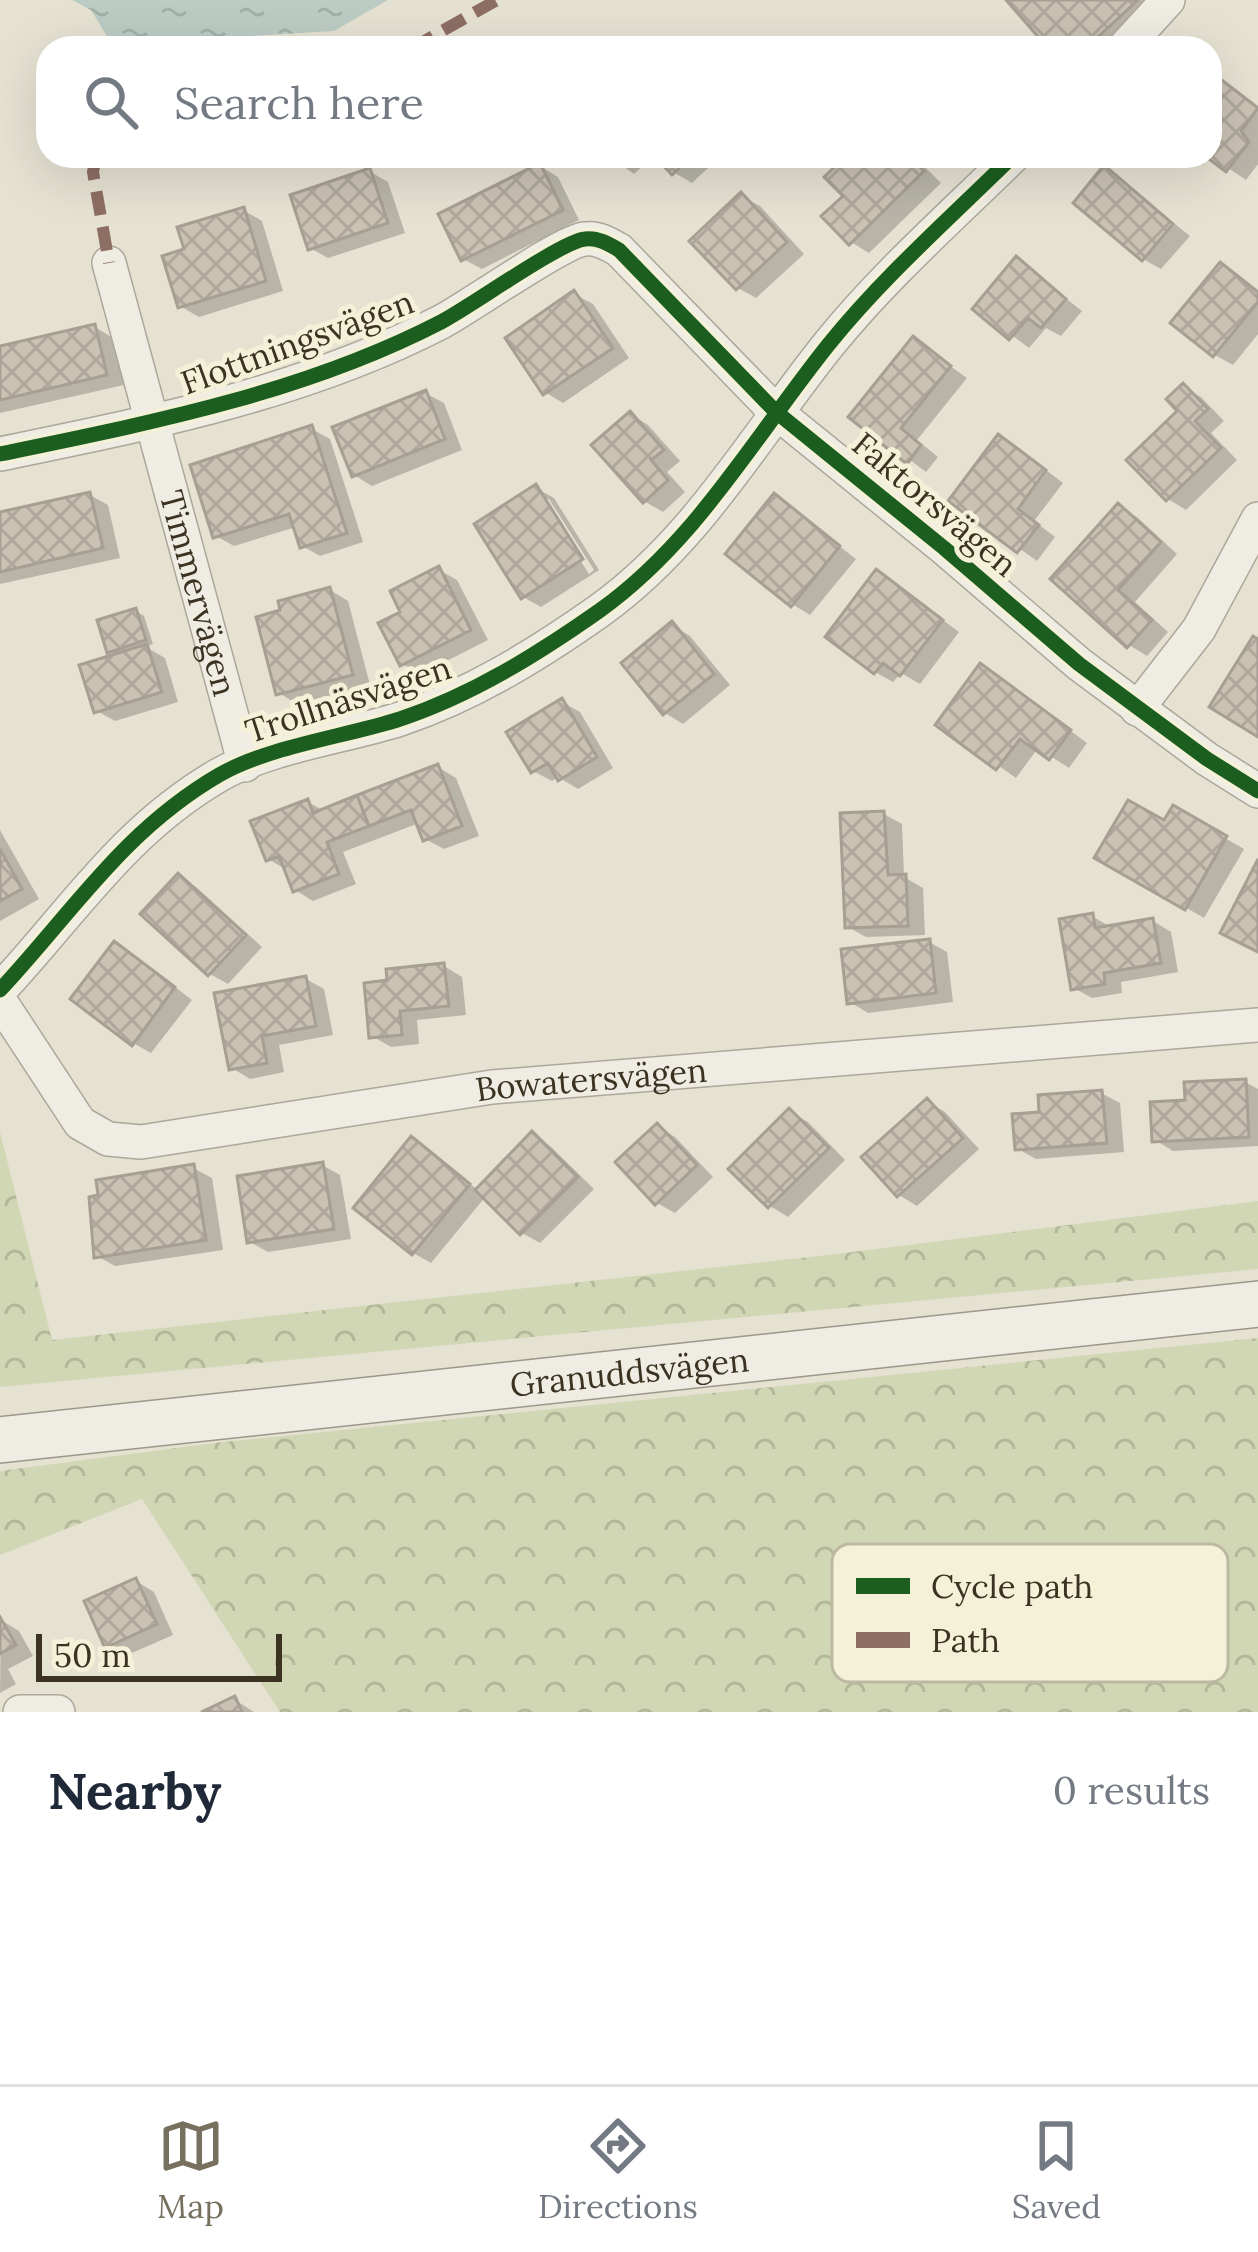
<!DOCTYPE html>
<meta charset="utf-8">
<style>
body{margin:0;font-family:Lora,serif;background:#f6f6f7;color:#1f2937}
.scale{position:absolute;left:36px;bottom:30px;width:246px;box-sizing:border-box;padding-left:12px;border:6px solid #3b3221;border-top:0;font-size:33px;line-height:42px;white-space:nowrap;color:#3b3221;-webkit-text-stroke:9px #f5f1d9;paint-order:stroke}
.list{margin:0;padding:0;list-style:none}
h2{display:flex;justify-content:space-between;align-items:center;height:156px;margin:0;padding:0 48px;font-size:51px}
h2 small{font-size:39px;font-weight:400;color:#747a83}
.icon{flex:none;width:66px;height:66px;fill:none;stroke:currentColor;stroke-width:2;stroke-linecap:round;stroke-linejoin:round}
.map{position:relative;flex:none;width:1258px;height:1712px;overflow:hidden}
.search{position:absolute;background:#fff;box-shadow:0 12px 48px #0002;left:36px;right:36px;top:36px;height:132px;display:flex;align-items:center;gap:30px;box-sizing:border-box;padding:0 42px;border-radius:36px;color:#747a83;font-size:45px}
.sheet{height:372px;background:#fff}
nav{display:flex;justify-content:space-around;align-items:center;box-sizing:border-box;height:168px;border-top:3px solid #e0e1e3;background:#fff;font-size:33px;color:#747a83}
nav a{display:grid;justify-items:center;gap:6px}
nav .on{color:#77705f}
.map>svg:first-child{display:block}
.forest{fill:url(#forest-crowns)}
.water{fill:url(#water-ripples)}
.shadow{fill:#0003;fill-rule:evenodd}
.building{fill:url(#building-cross-hatch);stroke:#a79f91;stroke-width:3}
.lines{fill:none;stroke-linecap:round;stroke-linejoin:round}
.street-casing{stroke:#aca79a;stroke-width:36}
.secondary-casing{stroke:#9b978a;stroke-width:48}
.street{stroke:#eeece3;stroke-width:33}
.secondary{stroke:#eeece3;stroke-width:45}
.quiet{stroke:#8d6e63;stroke-width:12;stroke-dasharray:24 12;stroke-linecap:butt}
.cycleway-casing{stroke:#f5f1d9;stroke-width:22}
.cycleway{stroke:#1b5e20;stroke-width:15}
.labels{text-anchor:middle;stroke-width:10;stroke-linejoin:round;paint-order:stroke}
.street-label{font-size:33px;fill:#3b3221;stroke:#f5f1d9}
.key{fill:#f5f1d9;stroke:#bdb8a2;stroke-width:3}
.key-label{font-size:33px;fill:#3b3221}
</style>
<div class="map">
<svg width="1258" height="1712" viewBox="0 0 1258 1712">
<defs>
<pattern id="forest-crowns" width="20" height="18" patternUnits="userSpaceOnUse" patternTransform="scale(3)"><rect width="20" height="18" fill="#d1d6b5"/><path d="M2 6a3 3 0 1 1 6 0M12 15a3 3 0 1 1 6 0" fill="none" stroke="#b4b89b"/></pattern>
<pattern id="water-ripples" width="26" height="14" patternUnits="userSpaceOnUse" patternTransform="scale(3)"><rect width="26" height="14" fill="#bcccc5"/><path d="M2 4q2-2 4 0t4 0M15 11q2-2 4 0t4 0" fill="none" stroke="#a2b0a9"/></pattern>
<pattern id="building-cross-hatch" width="8" height="8" patternUnits="userSpaceOnUse" patternTransform="scale(3)"><rect width="8" height="8" fill="#cac2b3"/><path d="M0 0l8 8M0 8l8-8" fill="none" stroke="#aea79a"/></pattern>
</defs>
<rect width="100%" height="100%" fill="#e6e2d2"/>
<path class="forest" d="M0,1132L52,1340L837,1254L1258,1201V1269L0,1387Z
M1258,1338V1712H280L142,1499L0,1555V1471L214,1443Z"/>
<path class="water" d="M72,0H388L334,31L218,38L175,48H114L91,10Z"/>
<path class="shadow" d="M1010,0H1167L1115,48H1052Z
M1210,73L1258,108V164L1246,180L1210,156Z
M609,156H654L634,174Z
M658,156H721L692,183L673,172Z
M850,156H914L941,183L869,253L851,242L847,196Z
M962,156H990L980,166Z
M540,166L558,177L579,220L482,269L463,259Z
M1105,169L1190,236L1161,269L1143,259Z
M369,171L388,182L405,233L328,258L310,248Z
M741,196L760,206L804,254L756,298L738,288Z
M243,210L262,221L283,291L199,317L180,306L188,251Z
M1017,260L1082,311L1061,336L1046,328L1029,348L976,308Z
M1221,265L1258,291V334L1233,365L1215,355Z
M574,294L593,304L629,358L563,403L545,392Z
M95,327L113,338L124,385L0,413V349Z
M914,340L967,378L917,440L938,457L926,472L852,416Z
M1183,387L1201,397L1224,421L1211,433L1237,460L1186,510L1168,499Z
M425,393L444,403L462,450L372,486L354,475Z
M630,414L648,425L680,461L667,472L685,492L663,512L644,501Z
M312,429L330,439L363,542L320,556L302,546L296,527L234,546L216,536Z
M1017,448L1063,483L1034,521L1055,537L1037,561L952,500Z
M536,488L554,498L599,570L541,607L523,597ZM541,499H549L594,570L589,574Z
M90,495L108,505L120,558L0,584V515Z
M775,497L856,559L810,615L792,604Z
M1118,507L1137,517L1177,554L1135,602L1168,632L1147,656L1129,645L1054,579Z
M439,570L457,580L488,640L421,674L402,664L405,613Z
M895,584L959,632L920,684L901,673L893,682L875,672Z
M330,590L348,601L370,685L297,704L279,693Z
M136,611L144,616L153,644L146,647L165,658L178,702L115,721L97,711L119,656L110,651Z
M672,625L690,636L730,685L683,724L665,713Z
M999,678L1087,743L1069,768L1038,748L1016,778L939,724Z
M562,702L580,712L613,768L578,789L558,777L552,781L533,771Z
M438,767L456,778L479,836L444,849L425,839L419,823L343,852L356,884L313,901L295,890L287,870L268,859L308,802L324,811Z
M1174,809L1244,849L1204,918L1098,857L1165,824Z
M884,814L902,824L904,877L923,888L925,935L866,937L848,927Z
M0,830L39,899L0,921Z
M178,877L196,887L262,947L228,984L210,974Z
M1092,916L1112,928L1153,921L1171,932L1178,972L1121,982L1122,993L1092,998L1074,988Z
M929,942L947,952L953,1002L868,1013L850,1002Z
M133,955L192,1000L151,1053L133,1043Z
M444,966L462,977L466,1015L417,1020L419,1044L391,1047L372,1036Z
M306,979L324,989L333,1035L279,1045L284,1072L250,1079L232,1068Z
M1245,1082L1258,1089V1146L1173,1151L1155,1140Z
M1101,1093L1120,1103L1124,1152L1036,1159L1018,1149L1042,1115Z
M927,1101L945,1112L979,1149L917,1206L899,1195Z
M790,1112L808,1122L845,1160L788,1217L770,1206Z
M657,1126L675,1137L713,1177L675,1213L657,1203Z
M532,1135L550,1146L594,1189L540,1243L522,1233L486,1196L431,1263L413,1253L412,1140L478,1190Z
M322,1165L340,1175L351,1239L268,1252L250,1242Z
M193,1168L212,1178L223,1250L115,1266L97,1256Z
M136,1581L154,1592L173,1635L125,1656L107,1646Z
M1,1620L19,1631L33,1656L8,1669L16,1684L0,1693Z
M235,1700L254,1712H208Z"/>
<path class="building" d="M1006,0H1138L1086,48H1048Z
M1210,71L1258,108L1241,131L1249,142L1226,172L1205,156H1210Z
M654,156H692L672,175Z
M846,156H909L924,171L849,245L821,216L843,196L824,177Z
M540,163L563,210L461,261L438,214Z
M1104,165L1173,224L1142,261L1073,203Z
M370,168L388,223L308,250L290,195Z
M741,192L787,242L736,290L689,241Z
M244,207L266,281L178,308L162,256L184,249L177,227Z
M1016,256L1066,299L1041,328L1028,318L1009,340L972,309Z
M1220,262L1258,292V302L1213,357L1170,323Z
M574,290L613,348L543,395L505,338Z
M95,324L107,375L0,400V346Z
M913,336L951,366L901,428L921,445L907,464L848,417Z
M1183,383L1208,409L1195,421L1221,448L1166,501L1126,460L1177,411L1166,399Z
M426,390L445,439L352,477L332,427Z
M630,411L664,450L651,460L668,480L643,503L591,445Z
M312,425L347,533L300,548L289,514L213,538L190,465Z
M998,434L1046,470L1018,509L1039,525L1017,553L948,501Z
M536,484L583,559L521,599L474,524Z
M90,492L103,548L0,572V512Z
M774,493L840,546L791,607L725,554Z
M1118,503L1161,542L1118,590L1152,620L1127,648L1050,579Z
M439,566L471,630L400,666L378,623L400,612L390,591Z
M876,569L943,620L900,676L883,663L874,674L825,637Z
M330,587L353,675L276,695L256,617L280,610L278,601Z
M136,608L146,640L107,653L97,620Z
M672,621L714,674L663,715L621,663Z
M1253,636L1258,639V737L1209,707Z
M147,644L162,692L94,713L79,665Z
M980,663L1071,730L1049,760L1020,739L996,770L935,725Z
M562,698L597,757L558,781L548,763L531,773L506,732Z
M438,764L462,826L423,841L411,810L369,826L357,795Z
M357,795L369,826L327,842L339,874L293,892L279,856L266,861L250,821L308,799L313,813Z
M1128,800L1164,820L1173,805L1227,836L1185,910L1094,858Z
M884,811L888,875L906,874L908,926L845,928L840,813Z
M0,849L22,889L0,901Z
M1258,859V952L1220,933Z
M178,873L246,935L208,976L140,914Z
M1093,913L1095,928L1153,918L1161,963L1104,973L1105,984L1071,990L1059,919Z
M930,939L936,993L847,1004L841,949Z
M114,941L175,987L132,1046L70,999Z
M444,963L449,1006L400,1011L402,1035L369,1038L364,983L387,980L386,969Z
M306,976L316,1026L262,1036L267,1063L229,1070L214,993Z
M1246,1079L1249,1137L1152,1142L1150,1102L1185,1100L1184,1082Z
M1102,1090L1107,1143L1015,1150L1012,1114L1039,1112L1038,1095Z
M927,1098L963,1138L897,1197L861,1157Z
M789,1108L829,1148L768,1208L728,1169Z
M657,1123L697,1165L655,1205L615,1162Z
M532,1131L578,1177L520,1235L475,1190Z
M411,1136L470,1184L412,1255L353,1208Z
M323,1162L334,1229L247,1243L237,1176Z
M194,1164L206,1240L94,1258L89,1197L98,1195L96,1180Z
M136,1578L157,1624L105,1648L84,1601Z
M0,1617L16,1645L0,1654Z
M235,1696L242,1712H201Z"/>
<g class="lines">
<g class="street-casing">
<g id="street">
<path d="M1124,48L1168,0"/>
<path id="s1" d="M109,263L245,765"/>
<path d="M0,454C150,423 304,393 441,322C470,307 562,241 585,239C597,237 609,244 619,250L775,411L944,548L1079,664L1207,759L1258,791"/>
<path d="M1137,709L1199,629L1258,519"/>
<path d="M0,990C73,912 123,831 219,775C270,746 344,737 400,719C472,695 538,654 599,611C697,541 755,436 829,344C884,276 950,218 1013,156"/>
<path id="s2" d="M0,1001L80,1123L108,1139L141,1142L492,1087L1258,1025"/>
<path d="M20,1712H58"/>
</g>
</g>
<g class="secondary-casing">
<g id="secondary">
<path id="s3" d="M0,1440L1258,1304"/>
</g>
</g>
<use href="#street" class="street"/>
<use href="#secondary" class="secondary"/>
<path class="quiet" d="M412,48L497,0
M96,156L93,172L109,263"/>
<g class="cycleway-casing">
<path id="cycleway" d="M0,454C150,423 304,393 441,322C470,307 562,241 585,239C597,237 609,244 619,250L775,411L944,548L1079,664L1207,759L1258,791
M0,990C73,912 123,831 219,775C270,746 344,737 400,719C472,695 538,654 599,611C697,541 755,436 829,344C884,276 950,218 1013,156"/>
</g>
<use href="#cycleway" class="cycleway"/>
</g>
<g class="labels">
<g class="street-label">
<text transform="translate(297 342) rotate(-20)" y="12">Flottningsvägen</text>
<text transform="translate(935 504) rotate(40)" y="12">Faktorsvägen</text>
<text dy="12" stroke="none"><textPath href="#s1" startOffset="342">Timmervägen</textPath></text>
<text transform="translate(348 699) rotate(-18)" y="12">Trollnäsvägen</text>
<text dy="12" stroke="none"><textPath href="#s2" startOffset="666">Bowatersvägen</textPath></text>
<text dy="12" stroke="none"><textPath href="#s3" startOffset="633">Granuddsvägen</textPath></text>
</g>
</g>
<rect x="832" y="1544" width="396" height="138" rx="18" class="key"/>
<rect x="856" y="1578" width="54" height="16" fill="#1b5e20"/>
<rect x="856" y="1632" width="54" height="16" fill="#8d6e63"/>
<g class="key-label">
<text x="931" y="1598">Cycle path</text>
<text x="931" y="1652">Path</text>
</g>
</svg>
<div class="scale">50 m</div>
<div class="search"><svg class="icon" aria-label="search" viewBox="0 0 24 24"><circle cx="10" cy="10" r="6"/><path d="M15 15l6 6"/></svg>Search here</div>
</div>
<section class="sheet">
<h2>Nearby<small>0 results</small></h2>
<ul class="list">
</ul>
</section>
<nav>
<a class="on"><svg class="icon" aria-label="map" viewBox="0 0 24 24"><path d="M3 6l6-2 6 2 6-2v14l-6 2-6-2-6 2zM9 4v14M15 6v14"/></svg>Map</a>
<a><svg class="icon" aria-label="directions" viewBox="0 0 24 24"><path d="M12 3l9 9-9 9-9-9zM9 14v-3h6M13 9l2 2-2 2"/></svg>Directions</a>
<a><svg class="icon" aria-label="saved" viewBox="0 0 24 24"><path d="M7 4h10v16l-5-4-5 4z"/></svg>Saved</a>
</nav>
